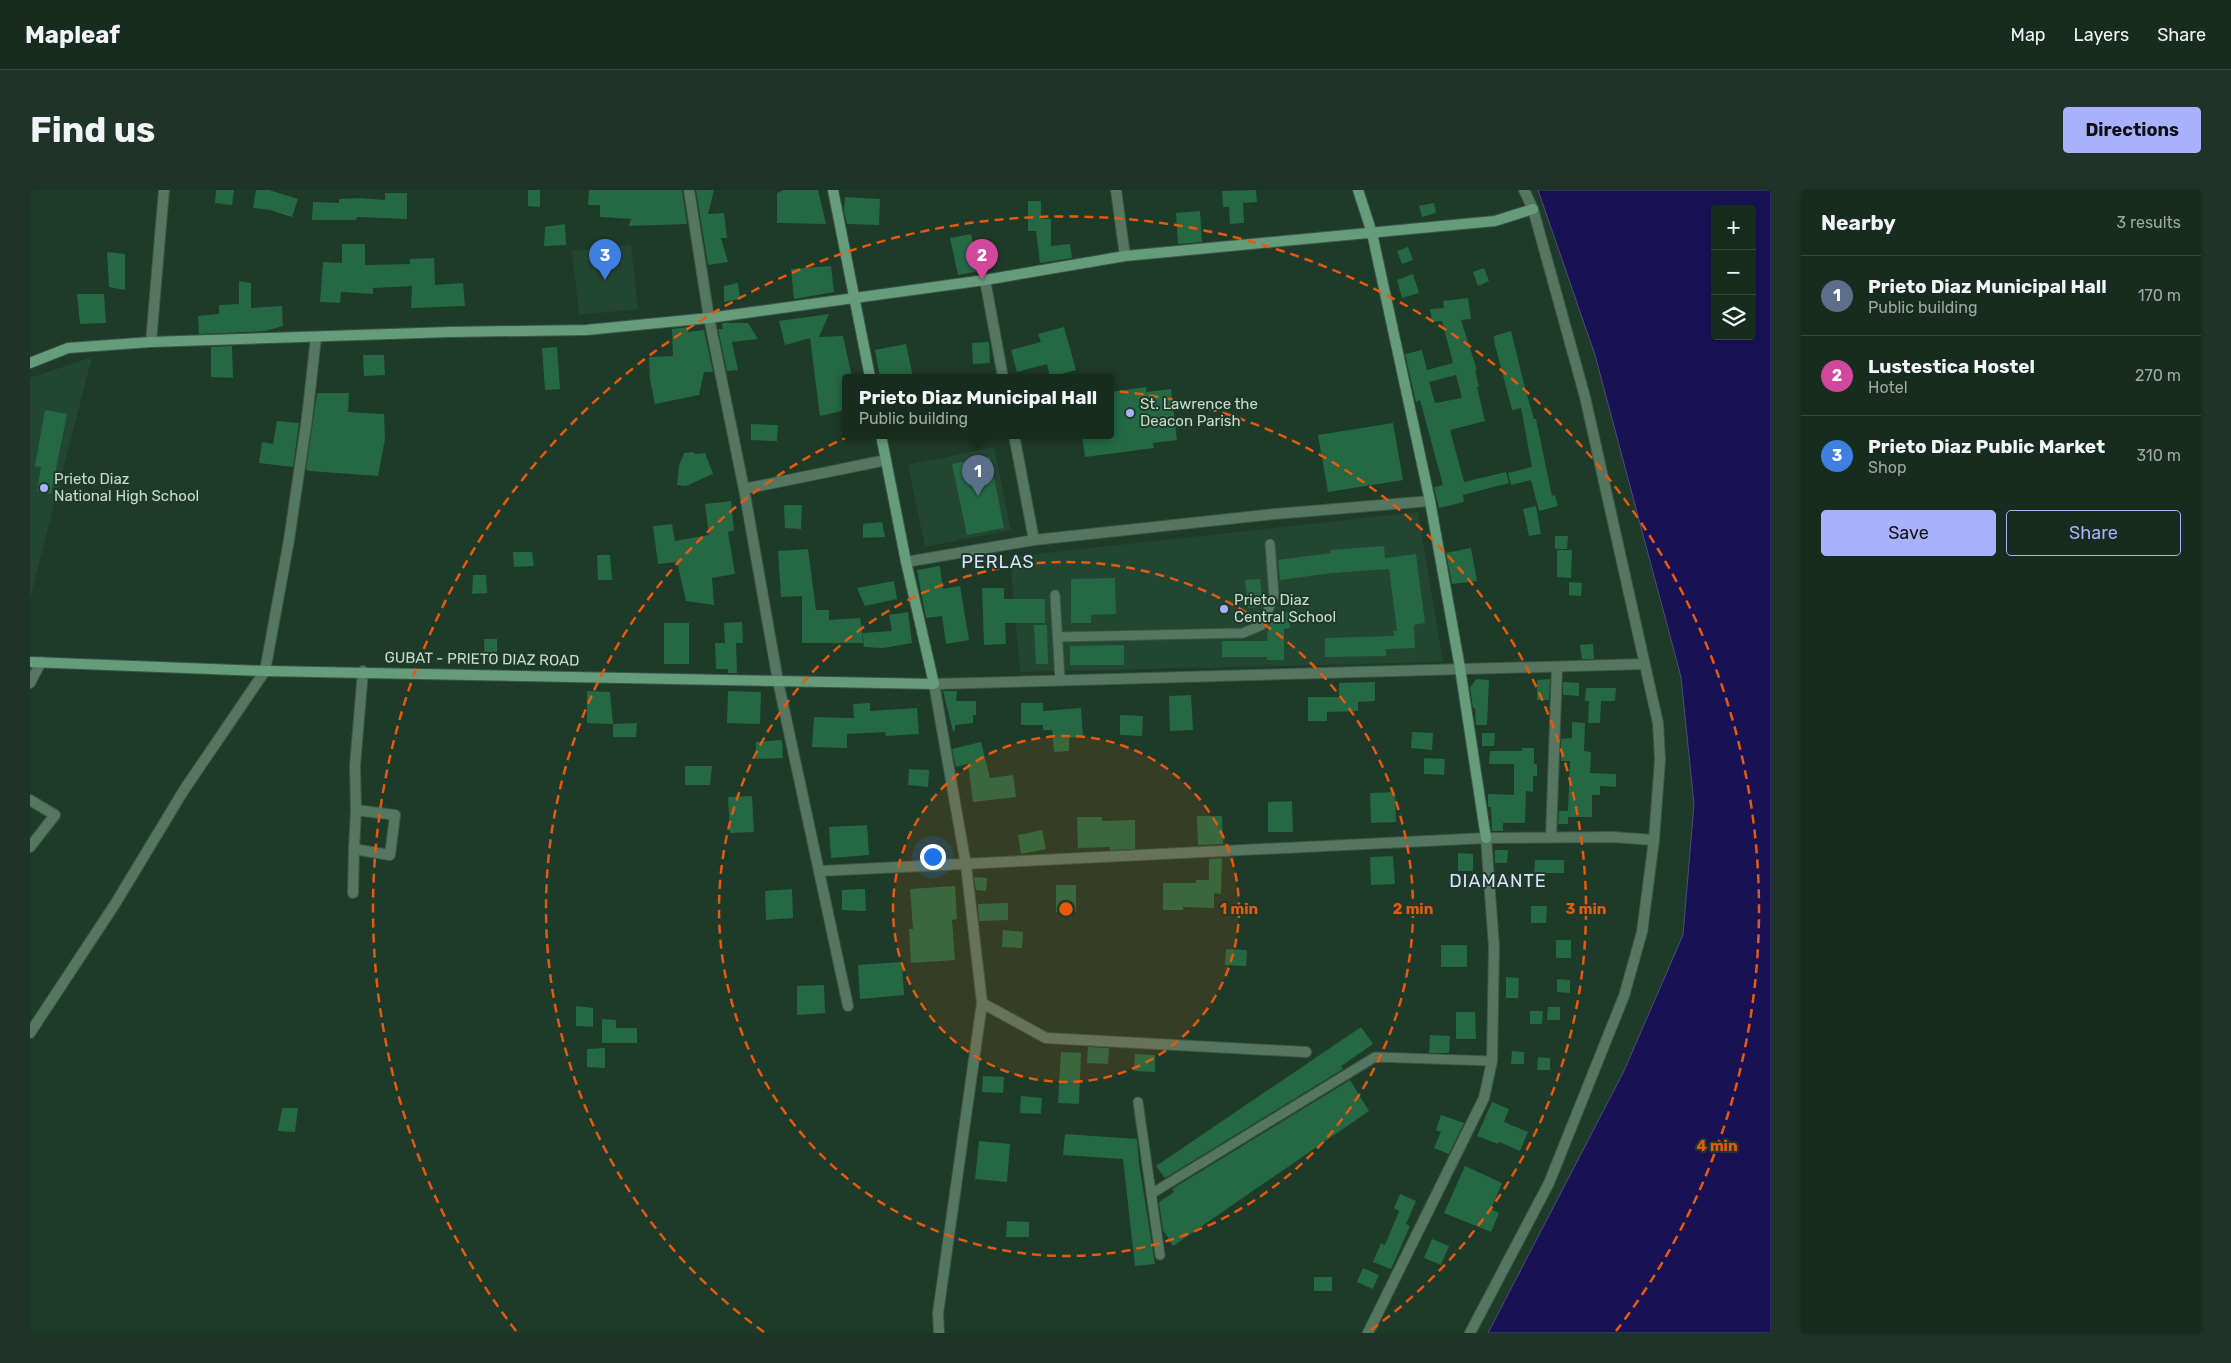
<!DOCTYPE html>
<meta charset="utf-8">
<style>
body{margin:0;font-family:Rubik,sans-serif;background:#1f3428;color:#f1f3f6}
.controls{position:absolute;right:15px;top:15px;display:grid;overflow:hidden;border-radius:5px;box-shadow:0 1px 4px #0004}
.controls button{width:45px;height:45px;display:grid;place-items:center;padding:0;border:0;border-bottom:1px solid #35483d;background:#162c1f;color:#f1f3f6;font:25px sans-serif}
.you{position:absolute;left:902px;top:666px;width:18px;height:18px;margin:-12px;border:4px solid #fff;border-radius:50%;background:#1a73e8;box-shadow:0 0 0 8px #1a73e833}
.badge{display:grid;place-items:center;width:32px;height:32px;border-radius:50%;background:#a7b1fc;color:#fff;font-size:16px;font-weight:700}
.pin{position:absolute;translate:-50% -41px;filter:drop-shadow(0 1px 2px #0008)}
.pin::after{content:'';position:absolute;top:26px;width:18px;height:15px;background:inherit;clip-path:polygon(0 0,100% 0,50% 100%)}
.popup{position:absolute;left:812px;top:184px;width:272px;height:65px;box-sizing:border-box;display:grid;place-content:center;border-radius:5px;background:#162c1f;filter:drop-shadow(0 1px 4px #0005);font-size:16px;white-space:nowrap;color:#9ea7a4}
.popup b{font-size:19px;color:#f1f3f6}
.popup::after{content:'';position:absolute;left:50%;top:100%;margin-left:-10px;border:10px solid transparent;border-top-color:#162c1f}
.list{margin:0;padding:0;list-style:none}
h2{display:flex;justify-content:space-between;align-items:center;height:65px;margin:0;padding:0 20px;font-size:21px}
h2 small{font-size:16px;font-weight:400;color:#9ea7a4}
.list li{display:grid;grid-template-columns:32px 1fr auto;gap:15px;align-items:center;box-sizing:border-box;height:80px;padding:0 20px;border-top:1px solid #35483d}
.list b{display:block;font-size:19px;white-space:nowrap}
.list p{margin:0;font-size:16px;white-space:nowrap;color:#9ea7a4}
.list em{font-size:16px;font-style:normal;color:#9ea7a4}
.actions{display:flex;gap:10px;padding:15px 20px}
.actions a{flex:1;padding:11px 0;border:1px solid #a7b1fc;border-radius:5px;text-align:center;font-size:18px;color:#a7b1fc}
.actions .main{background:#a7b1fc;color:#111}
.icon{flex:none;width:28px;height:28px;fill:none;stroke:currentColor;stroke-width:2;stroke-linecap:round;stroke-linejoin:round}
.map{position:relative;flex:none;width:1741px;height:1143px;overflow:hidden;border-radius:5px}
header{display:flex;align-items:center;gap:30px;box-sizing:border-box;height:70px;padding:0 25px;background:#162c1f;border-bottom:1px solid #35483d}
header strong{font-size:24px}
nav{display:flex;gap:28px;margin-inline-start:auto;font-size:18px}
.intro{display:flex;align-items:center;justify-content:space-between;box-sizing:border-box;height:120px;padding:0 30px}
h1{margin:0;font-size:35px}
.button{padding:12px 22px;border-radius:5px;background:#a7b1fc;color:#111;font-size:18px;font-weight:700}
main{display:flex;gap:30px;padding:0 30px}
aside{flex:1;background:#162c1f;border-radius:5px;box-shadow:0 1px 4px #0004}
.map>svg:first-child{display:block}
.built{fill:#234632}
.water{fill:#181154;stroke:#4d4d79;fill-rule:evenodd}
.building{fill:#246944;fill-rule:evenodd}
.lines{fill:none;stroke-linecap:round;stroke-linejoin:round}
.lane-casing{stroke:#3d5747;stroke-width:11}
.street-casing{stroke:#3d5747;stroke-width:12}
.secondary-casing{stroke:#3d5747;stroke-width:12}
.lane{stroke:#557761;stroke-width:9}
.street{stroke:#557761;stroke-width:10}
.secondary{stroke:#659d7b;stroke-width:10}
.ring{fill:none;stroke:#e8590c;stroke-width:2.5;stroke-dasharray:9 6}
.poi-dot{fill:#a7b1fc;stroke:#1e3a29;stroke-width:2}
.labels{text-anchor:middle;stroke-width:4;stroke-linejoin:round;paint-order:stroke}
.poi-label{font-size:15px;fill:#cadad0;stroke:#1e3a29;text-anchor:start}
.street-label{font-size:15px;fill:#cadad0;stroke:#1e3a29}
.quarter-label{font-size:18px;letter-spacing:1px;fill:#dce1fe;stroke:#1e3a29}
.centre{fill:#e8590c;stroke:#1e3a29;stroke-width:2.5}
.ring-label{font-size:15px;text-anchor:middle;font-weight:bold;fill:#e8590c;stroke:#1e3a29;stroke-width:4;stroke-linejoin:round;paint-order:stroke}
</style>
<header>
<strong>Mapleaf</strong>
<nav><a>Map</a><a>Layers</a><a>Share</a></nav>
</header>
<div class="intro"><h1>Find us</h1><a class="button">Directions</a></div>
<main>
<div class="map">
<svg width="1741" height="1143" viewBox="0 0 1741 1143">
<rect width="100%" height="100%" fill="#1e3a29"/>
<path class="built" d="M601,55L608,119L549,125L542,61Z
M62,167L0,408V188Z
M964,257L981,340L895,357L878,275Z
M1388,322L1413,472L990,482L980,367Z"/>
<path class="water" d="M1508,0H1741V1143H1458L1593,883L1653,745L1664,614L1651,487L1565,165ZM1685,19H1722V146H1685Z"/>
<path class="building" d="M186,0H204L202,15L185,13Z
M226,0H239L268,9L262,27L240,20L223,18Z
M498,0H510V17L498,16Z
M559,0H652L657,34L599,36L601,29L570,27V15H558Z
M666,0H684L678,24L694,23L697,48H691L698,72L678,75Z
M754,0H788L796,34L747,33V3Z
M1226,0L1227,12L1213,13L1214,33L1200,34L1199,17H1193L1192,1Z
M355,3H377V29L327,27L326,30H282L283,12L309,13V9L330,8L355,10Z
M815,7L850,9L849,35L817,34L814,21Z
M998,11H1011V29H1021V56L1040,54L1042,68L1010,73L1006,41H998Z
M1404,13L1406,23L1392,27L1389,16Z
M1170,21L1172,52L1148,54L1146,23Z
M535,34L536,55L514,56L515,37Z
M941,44L949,81L928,85L920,48Z
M312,54H335V75L380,74V69L404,68L405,95L433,93L435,116L381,118L382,96L343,98V104L311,102L310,113L290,112L293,72L312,73Z
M1378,57L1383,70L1372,74L1367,61Z
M77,62L95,64V100L79,97Z
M801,76L804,102L764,109L761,79Z
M1454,78L1459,91L1448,96L1443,82Z
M1383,84L1389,103L1372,108L1367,90Z
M209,91L221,93V118L252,116L253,136L235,141L169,144L168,126L189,124V115L209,114Z
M708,93L710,109L694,112V96Z
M47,104H74L76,133L50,134Z
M1438,108L1441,129L1431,130L1447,180H1445L1449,197H1447L1455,231L1420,240L1434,292L1476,282L1479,293L1433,305L1434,312L1409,318L1404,297L1413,295L1390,210L1386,212L1375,164L1392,160L1397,180L1423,173L1412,131L1402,132L1400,119L1414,118L1413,111ZM1426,185L1432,208L1405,213L1399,192Z
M799,124L789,147L813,146L822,187H816V220L790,226L780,148L755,155L749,131Z
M692,133H718L728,149L702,152L708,180L697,181L688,139H693Z
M659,137L658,142L674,140L683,182H674L669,205L625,214L620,189L619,167L643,166L642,139Z
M1034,137L1046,180L1020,187L1017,174L987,182L981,160L1011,152L1008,144Z
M1481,141L1495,198L1504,229H1506L1522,306L1525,305L1528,316L1509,321L1501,290L1481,295L1478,283L1502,277L1491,218L1482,220L1464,151V146Z
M959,152L960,173L943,174L942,153Z
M876,154L883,187H850L845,160Z
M202,156L203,188L181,187V157Z
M527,157L530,199L515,200L512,158Z
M333,165H354L355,185L334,186Z
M1116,197V202L1141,199L1147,250L1123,253L1124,258L1055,267L1052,245H1080V202Z
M287,203H319L318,222L354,224L355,249L348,286L279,281L276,279Z
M15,220L37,224L21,304L7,301L11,277L5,276Z
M247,231L269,233L263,277L229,273L232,252L243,254Z
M1363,233L1373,290L1298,302L1288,245Z
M721,234L748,235L747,251L721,250Z
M664,262V264L675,263L683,284L656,296L647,295L649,276L654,263Z
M960,267L974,338L937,345L922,274Z
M701,311L704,340L698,342L705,384L682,388L684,415L656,411L647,372L628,374L623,336L642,334L645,351L679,345L675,314Z
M754,315H772L771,339L755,338Z
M1506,316L1511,344L1499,346L1493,319Z
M852,332L855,347L833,348V334Z
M1525,346H1538L1537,359H1525Z
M1354,356L1355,368L1386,364L1395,433L1384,435L1385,458L1356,459V466L1295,467V448L1364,446L1363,441H1367L1359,379L1302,383L1250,390L1248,370L1301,363L1300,360Z
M1441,358L1447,391L1422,394L1416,363Z
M778,359L786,420H799V430L830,428L834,453H772V406L751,407L748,361Z
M1527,360H1542L1541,388L1527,387Z
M483,362H502L504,376L484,377Z
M567,365H580L582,390H568Z
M910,376L913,399L930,396L939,450L916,454L912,426L896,428L887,380Z
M443,385H456L457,403L442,404Z
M1085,388L1086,424L1061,425V433H1041V389Z
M1230,389L1233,416L1218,418L1215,390Z
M864,391L867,409L835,416L827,398Z
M1539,392L1552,393L1551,406L1539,405Z
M952,398H974V409H1015V433H975L976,454L954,455Z
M878,422L882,453L853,458L834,457L832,443L862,441L859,425Z
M1259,422L1260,438L1254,439V470H1237V467H1192V451H1237L1238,437L1244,423Z
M712,432L713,453H706L707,483H698V479H686L685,453H695L694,433Z
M634,433H659V474H634Z
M1004,435H1017L1018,474H1006Z
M454,449H467V473L455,471Z
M1563,454L1564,469H1552L1550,455Z
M1094,455V475H1040V456Z
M1446,489L1459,490L1457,535H1446L1445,518H1443L1440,498Z
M1520,489L1519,510H1507V490Z
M1345,492V511L1328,512V521L1297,522V531H1278V507H1309V493Z
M1533,492L1549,493V506L1533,505Z
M1556,498H1586L1585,511H1571L1570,533H1558L1559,511H1555Z
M557,501L580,502L583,534L557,533Z
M698,501L731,502L730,534L697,533Z
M913,501H927L926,511H946V525H943V533L925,535V541H923Z
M1161,505L1163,540L1140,541L1139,506Z
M840,513V521L887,518L889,544L856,546L855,542L817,544V558L782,557L784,527L824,528L823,514Z
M991,513H1013V521L1051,518L1053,547L1039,548V561L1024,562L1022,540H1013V535H991Z
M1090,525L1113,526L1112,546L1090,545Z
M1542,532L1555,533L1554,561L1561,562L1560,583L1586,584V597L1570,596V605H1562V627H1538V634H1528L1529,621H1538L1540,571H1531V549L1542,548Z
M607,533L606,547H583V534Z
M1382,542L1403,543L1402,560L1381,558Z
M1452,543H1465L1464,556H1452Z
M752,550L753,568L726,569V552Z
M951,552L960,588L983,585L986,607L943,612L938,574L926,577L922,559Z
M1492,558H1504V574H1507V586H1503V602L1496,601L1495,633H1473V641H1462L1461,617H1458V604L1484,605V574H1459L1460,561H1492Z
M1394,568L1415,569L1414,585L1394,584Z
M655,576H682L680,595H655Z
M879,579L899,580L898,597L878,595Z
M1365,602L1366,632L1341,633L1340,603Z
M722,606L724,642L700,643L698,607Z
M1262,611L1263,642H1238V612Z
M1167,626H1192L1193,654L1168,655Z
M1047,627H1072V631L1105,630V659L1080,660V657L1048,658Z
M837,635L839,665L801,668L799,637Z
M1012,640L1016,659L991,664L988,645Z
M1465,660H1478L1477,673H1465Z
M1428,663L1443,664V681H1428Z
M1363,666L1365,694L1341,695L1340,667Z
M1192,668L1191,704L1184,703V718L1153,717V720H1133V693H1166V690H1179V669Z
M1505,670H1534V683H1504Z
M944,687L957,688L956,701L946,700Z
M1026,695H1046V722H1026Z
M925,696L927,729L922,730L925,770L881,773L879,739H883L880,699Z
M762,699L763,728L736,730L735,701Z
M835,699L836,721L812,720V700Z
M978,713V730L949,731L948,714Z
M1501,716H1517L1516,733H1501Z
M973,740L993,742L992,758L972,757Z
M1526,750H1541V768H1526Z
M1411,755H1437V777H1411Z
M1196,759L1217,760L1216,776L1195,775Z
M872,772L874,805L830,809L828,775Z
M1476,787L1489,788L1488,808H1476Z
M1527,789L1540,790V803L1527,802Z
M794,795L795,823L767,825V796Z
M546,816L563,818V837L546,836Z
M1518,817H1530V830H1517Z
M1500,821H1513L1512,834H1500Z
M1426,822H1445L1446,849H1426Z
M572,829L586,830V838H607V853H572Z
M1331,837L1343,854L1311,876L1313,879L1135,988L1126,976Z
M1400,845L1420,846L1419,863H1399Z
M1058,857L1079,858L1078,874L1057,873Z
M575,858V878L557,877V859Z
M1482,861L1494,862V874H1481Z
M1031,862L1051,863L1049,914L1028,913Z
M1105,864L1125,865V882L1104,881Z
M1508,867L1520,868V880H1507Z
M953,886L974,887L973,903L952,902Z
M1320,890L1339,921L1143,1056L1133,1040L1129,1012L1144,1002L1142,999Z
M991,906L1012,908L1011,924L990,923Z
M1462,912L1479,919L1474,932L1498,942L1490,961L1469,952L1468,954L1447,946Z
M252,918H268L265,942L248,941Z
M1411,925L1434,933L1419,964L1404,958L1411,942L1406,940Z
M1035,944L1107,949L1109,974L1125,1074L1105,1076L1093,969L1033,965Z
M949,951L980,954L977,992L945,989Z
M1435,976L1472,993L1461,1019L1469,1023L1461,1042L1414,1023Z
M1370,1004L1386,1011L1376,1034L1380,1036L1361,1079L1343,1072L1351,1053L1355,1055L1369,1021L1364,1018Z
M977,1031L999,1032V1047H976Z
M1402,1049L1419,1056L1411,1075L1394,1068Z
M1333,1078L1349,1085L1343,1099L1327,1092Z
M1284,1087H1302V1101H1284Z"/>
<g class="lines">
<g class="lane-casing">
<path id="lane" d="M1025,405L1030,490
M1028,447L1213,443L1232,435L1244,406L1240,354
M1108,912L1130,1065
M1121,1004L1345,867L1462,871"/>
</g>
<g class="street-casing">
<path id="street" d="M659,0L679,128L714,299L748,491L818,816
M1086,0L1095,66
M955,90L973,187
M121,152L134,0
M714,299L856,270
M1004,350L1245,324L1400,311
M876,372L1004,350L984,245
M0,493L11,472
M0,610L25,625L0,657
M326,620L365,625L360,665L324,659Z
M326,620L325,576L333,481
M1521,647L1527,478
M790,681L1456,648L1583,647L1624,650
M323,703L324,659
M952,813L1016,848L1276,862
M0,843L85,714L154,600L235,481L259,350L277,228L286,147
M909,1143L908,1123L952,813L936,675L904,494L1614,474
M1338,1143L1454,908L1462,871L1464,757L1456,648
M1440,1143L1519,993L1594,806L1612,742L1624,650L1630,570L1628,533L1555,207L1503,19L1494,0"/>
</g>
<g class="secondary-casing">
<path id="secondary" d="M803,0L840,187
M1328,0L1342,43L1400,311L1430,478L1456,648
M0,173L38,158L121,152L420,142L556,140L679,128L955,90L1095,66L1465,31L1503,19
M0,472L235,481L904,494L876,372L851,245"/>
</g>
<use href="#lane" class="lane"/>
<use href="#street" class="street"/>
<use href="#secondary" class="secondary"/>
</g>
<circle cx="1036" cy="719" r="173" fill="#e8590c" fill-opacity=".12"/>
<g class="ring">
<circle cx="1036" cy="719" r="173"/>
<circle cx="1036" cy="719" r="347"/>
<path d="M734 1142A520 520 0 1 1 1338 1142"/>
<path d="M486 1141A693 693 0 1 1 1586 1141"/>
</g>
<g class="poi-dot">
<circle cx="1100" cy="223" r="5"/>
<circle cx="14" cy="298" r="5"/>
<circle cx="1194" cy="419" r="5"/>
</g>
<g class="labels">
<g class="poi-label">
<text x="1110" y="219">St. Lawrence the<tspan x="1110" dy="17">Deacon Parish</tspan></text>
<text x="24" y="294">Prieto Diaz<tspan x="24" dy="17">National High School</tspan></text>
<text x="1204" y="415">Prieto Diaz<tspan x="1204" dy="17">Central School</tspan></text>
</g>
<g class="street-label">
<text transform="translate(452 469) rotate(1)" y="5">GUBAT - PRIETO DIAZ ROAD</text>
</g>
<g class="quarter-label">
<text x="968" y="378">PERLAS</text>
<text x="1468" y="697">DIAMANTE</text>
</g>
</g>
<circle cx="1036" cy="719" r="8" class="centre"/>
<g class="ring-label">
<text x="1209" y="724">1 min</text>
<text x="1383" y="724">2 min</text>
<text x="1556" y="724">3 min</text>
<text x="1687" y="961">4 min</text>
</g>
</svg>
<div class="controls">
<button>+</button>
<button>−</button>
<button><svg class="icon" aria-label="layers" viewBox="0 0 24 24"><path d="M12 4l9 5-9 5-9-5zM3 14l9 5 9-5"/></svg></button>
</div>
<div class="you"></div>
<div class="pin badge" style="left:948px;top:306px;background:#5c6f8a">1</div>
<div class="popup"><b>Prieto Diaz Municipal Hall</b>Public building</div>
<div class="pin badge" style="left:952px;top:90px;background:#d1479c">2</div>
<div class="pin badge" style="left:575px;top:90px;background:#3f7fe0">3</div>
</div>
<aside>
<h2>Nearby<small>3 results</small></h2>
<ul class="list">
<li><span class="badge" style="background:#5c6f8a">1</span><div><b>Prieto Diaz Municipal Hall</b><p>Public building</p></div><em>170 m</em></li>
<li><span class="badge" style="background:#d1479c">2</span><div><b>Lustestica Hostel</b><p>Hotel</p></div><em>270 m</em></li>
<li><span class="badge" style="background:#3f7fe0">3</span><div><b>Prieto Diaz Public Market</b><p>Shop</p></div><em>310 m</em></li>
</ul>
<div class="actions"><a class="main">Save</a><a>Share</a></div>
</aside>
</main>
